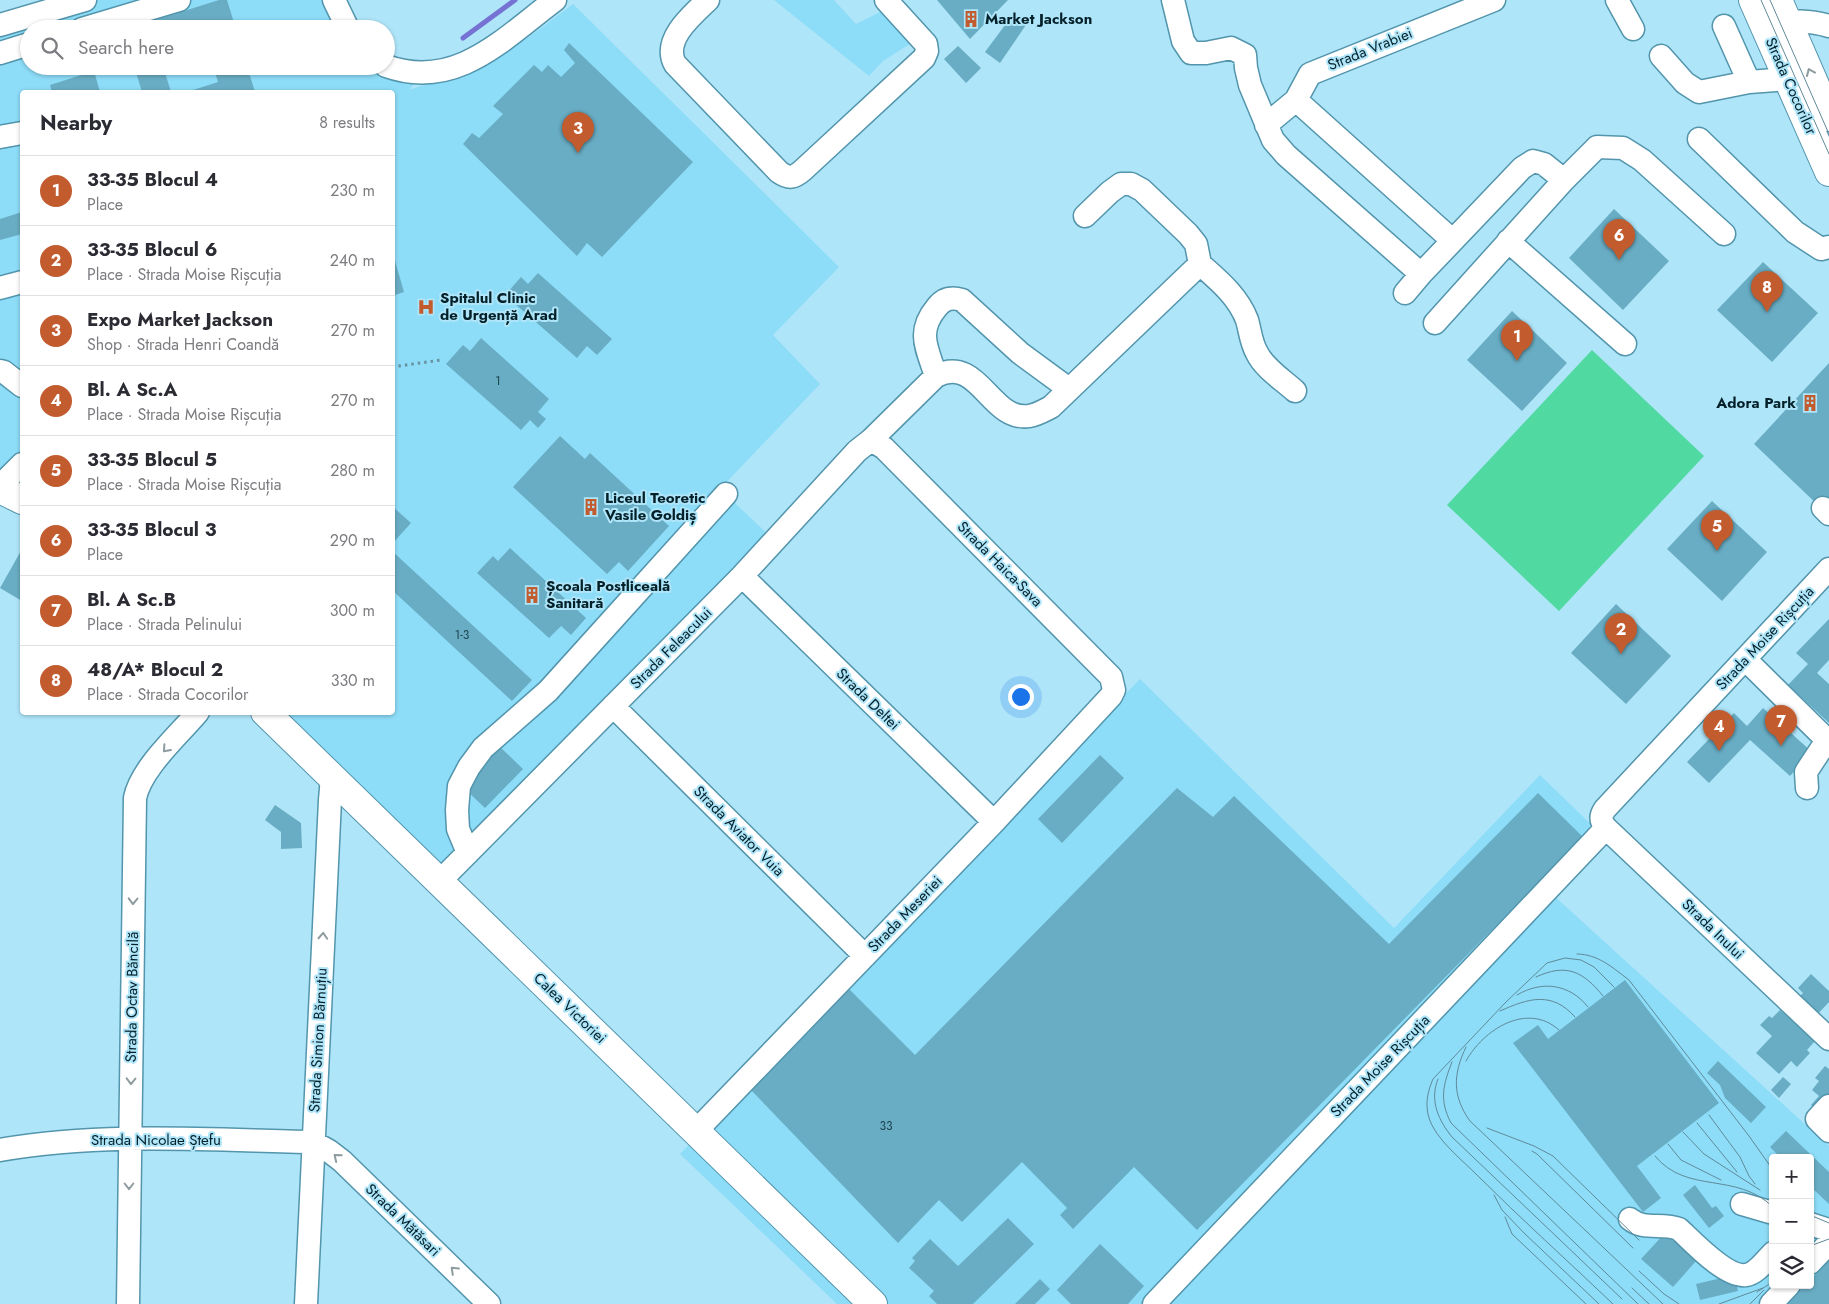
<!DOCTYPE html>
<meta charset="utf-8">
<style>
body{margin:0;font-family:Jost,sans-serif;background:#f2f2f3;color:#2b2b33}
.controls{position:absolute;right:15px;bottom:15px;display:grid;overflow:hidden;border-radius:5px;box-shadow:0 1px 4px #0004}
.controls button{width:45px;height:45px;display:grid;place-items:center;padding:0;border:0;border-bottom:1px solid #e1e1e2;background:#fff;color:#2b2b33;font:25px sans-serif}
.you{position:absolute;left:1020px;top:696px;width:18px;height:18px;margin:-12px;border:4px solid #fff;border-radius:50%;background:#1a73e8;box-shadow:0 0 0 8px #1a73e833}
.badge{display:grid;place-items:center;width:32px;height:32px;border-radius:50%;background:#c25c2f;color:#fff;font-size:16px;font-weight:700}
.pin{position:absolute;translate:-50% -41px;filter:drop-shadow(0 1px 2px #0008)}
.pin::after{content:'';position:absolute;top:26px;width:18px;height:15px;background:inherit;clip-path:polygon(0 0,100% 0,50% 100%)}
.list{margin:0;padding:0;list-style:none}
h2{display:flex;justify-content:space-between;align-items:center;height:65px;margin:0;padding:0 20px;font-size:21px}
h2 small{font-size:16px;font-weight:400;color:#7c7c81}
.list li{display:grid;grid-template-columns:32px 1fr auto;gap:15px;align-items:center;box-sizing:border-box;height:70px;padding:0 20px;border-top:1px solid #e1e1e2}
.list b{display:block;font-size:19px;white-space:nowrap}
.list p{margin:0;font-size:16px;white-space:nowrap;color:#7c7c81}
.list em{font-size:16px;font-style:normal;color:#7c7c81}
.icon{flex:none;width:28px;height:28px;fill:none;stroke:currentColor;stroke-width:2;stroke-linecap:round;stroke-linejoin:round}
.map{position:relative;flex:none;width:1829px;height:1304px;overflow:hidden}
.search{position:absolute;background:#fff;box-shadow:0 1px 4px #0004;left:20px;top:20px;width:375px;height:55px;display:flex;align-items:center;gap:12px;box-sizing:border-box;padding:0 18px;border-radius:28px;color:#7c7c81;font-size:19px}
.panel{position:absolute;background:#fff;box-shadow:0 1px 4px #0004;left:20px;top:90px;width:375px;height:625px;border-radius:5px}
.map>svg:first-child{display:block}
.built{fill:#8ddcf8;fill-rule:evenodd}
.green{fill:#50d9a0}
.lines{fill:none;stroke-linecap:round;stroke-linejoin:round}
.stream{stroke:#7572d3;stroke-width:5}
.building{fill:#69adc4}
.minor-casing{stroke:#5295ac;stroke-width:25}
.major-casing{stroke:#5295ac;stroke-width:30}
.path{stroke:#6792a1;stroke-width:3;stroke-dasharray:2.5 4;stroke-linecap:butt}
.minor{stroke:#fff;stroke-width:22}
.major{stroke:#fff;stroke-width:28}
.tram{stroke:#608a99;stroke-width:1}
.oneway{stroke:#8e9b9f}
.labels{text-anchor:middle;stroke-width:4;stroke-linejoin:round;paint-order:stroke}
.number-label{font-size:12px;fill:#1d4450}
.poi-label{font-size:15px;font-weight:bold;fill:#04212a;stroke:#afe5f9;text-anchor:start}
.street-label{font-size:15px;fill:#04212a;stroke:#afe5f9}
</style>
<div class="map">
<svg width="1829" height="1304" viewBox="0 0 1829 1304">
<rect width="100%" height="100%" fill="#afe5f9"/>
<path class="built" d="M85,0H334L348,29H29V66H386L422,74L409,90L486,64L529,37L573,4L839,267L773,335L820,384L720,489L774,540L440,881L266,713L392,712V92H22V500L0,489V25Z
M774,0H834L856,24L884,10L913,42L883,61L869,76Z
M1140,679L1394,928L1540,775L1605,838L1552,894L1829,1146V1304H837L680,1154ZM1773,1158H1810V1285H1773Z"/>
<path class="green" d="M1592,350L1704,456L1559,611L1447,505Z"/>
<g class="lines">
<path class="stream" d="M463,38L515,0"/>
</g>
<path class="building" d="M219,0H227L236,29H127Z
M937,0H1008L970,39Z
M1014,13L1028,22L1000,63L985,52Z
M569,43L693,162L602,257L587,243L577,256L463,144L472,133L479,138L503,114L493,106L534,65L542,72L548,65L561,77L575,63L564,50Z
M958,46L981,68L966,83L944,59Z
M134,66H163L171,92H142Z
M213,66H247L255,92H187L218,82Z
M94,71L100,92H52L50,85Z
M1614,209L1669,261L1623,310L1569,258Z
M22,212V234L0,240V219Z
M395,261L404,292L392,296V262Z
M1763,262L1818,313L1772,362L1717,310Z
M538,273L612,339L597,355L587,346L577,358L505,295L521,277L528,284Z
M1512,311L1567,363L1522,411L1467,360Z
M481,338L549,399L538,412L546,419L538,428L530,420L521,430L446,364L463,345L470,351Z
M1829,363V497L1820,507L1754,444Z
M560,436L585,459L590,453L669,526L628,571L619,562L607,574L513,487Z
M1712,501L1767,552L1722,601L1667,549Z
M392,506L411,523L392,544Z
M510,548L586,618L571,635L561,626L549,638L477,573L493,556L498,561Z
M22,549V601L0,588Z
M392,551L532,680L512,701L392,590Z
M1616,604L1671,656L1626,704L1571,653Z
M1829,619V660L1817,673L1829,684V723L1788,685L1808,664L1796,653Z
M1763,708L1812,752L1790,776L1750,740L1709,783L1687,762L1734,713L1747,726Z
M498,745L523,769L485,808L464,788Z
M1100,755L1124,778L1062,843L1038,819Z
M1177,788L1213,817L1234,796L1389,944L1538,793L1583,837L1197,1230L1134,1167L1073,1229L1060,1215L1067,1208L1022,1162L962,1222L939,1200L898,1243L751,1090L849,989L915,1055Z
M275,805L301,823L302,848L281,849V832L265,820Z
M1811,974L1829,991V1002L1815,1017L1796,1000L1803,993L1798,988Z
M1625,980L1719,1103L1637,1166L1661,1198L1643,1212L1513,1043L1538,1025L1548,1039Z
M1780,1010L1815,1041L1807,1050L1810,1053L1797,1067L1791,1061L1779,1074L1756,1053L1772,1036L1760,1025L1769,1016L1772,1018Z
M1718,1061L1766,1107L1751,1123L1725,1098L1720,1085L1707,1073Z
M1825,1066L1829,1069V1102L1819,1112L1811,1105L1819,1096L1812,1090L1819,1081L1815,1078Z
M1783,1077L1791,1084L1779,1098L1771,1090Z
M1786,1131L1829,1172V1204L1810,1186V1158H1781L1770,1147Z
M1695,1185L1712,1208L1716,1206L1724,1216L1709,1228L1683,1195Z
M1008,1218L1034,1244L973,1304H937L929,1296L934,1291L909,1268L915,1261L912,1258L930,1239L958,1266Z
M1665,1233L1696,1261L1673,1287L1641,1259Z
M1100,1244L1144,1286L1128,1304H1071L1057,1290Z
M1829,1260V1304H1787L1805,1285H1810V1280Z
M1734,1275L1738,1291L1700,1300L1696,1284Z
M1040,1279L1050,1289L1035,1304H1015Z"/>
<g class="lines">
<g class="minor-casing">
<path id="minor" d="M334,0L348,29
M708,0C692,15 662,40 675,64L779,172C789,179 794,178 803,170L924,58L927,51L926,44L886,0
M1173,0L1183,41L1191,53H1206L1231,48L1245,55L1246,68L1250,85L1273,140L1286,155L1421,274L1522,168L1533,161L1544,164L1564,180
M1617,0L1633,29
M1773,23C1792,21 1810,20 1829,26
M0,25L85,0
M1724,26L1749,82
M82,29L179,0
M0,53L29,44
M1661,56L1685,83L1699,92L1749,82L1788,79
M386,66C456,91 503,39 555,0
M1296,100L1452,240
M1266,125L1296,100L1310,74L1494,0
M0,137L22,133
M1699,139L1795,232L1821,249L1829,247
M1508,241L1625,344
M1200,264C1218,280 1238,296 1247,320C1250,330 1251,343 1257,353C1264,368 1283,380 1295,391
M0,288L22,282
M1405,293L1421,274
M1435,323L1564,180L1597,147L1623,148L1642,160L1724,234
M0,371L4,372L22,386
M936,376C927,348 916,332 937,307C944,298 952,297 962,300L1020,353L1069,389
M0,486L22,464
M1823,508L1829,514
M1829,569L1605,809C1600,816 1600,821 1606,828L1829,1039
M742,576L994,822
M1746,660L1829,742
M613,706L865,956
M1807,788L1806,772L1827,740
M468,853L458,829L457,810L459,786L469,767L483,748L548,691L726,494
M440,881L742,576L857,451L871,440L936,376C979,354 990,422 1029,416C1037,415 1045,410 1051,407L1200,264L1196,244L1188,234L1142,190L1131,184H1121L1110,192L1085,216
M1829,1106L1817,1119L1829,1131
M696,1131L994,822L1111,696L1114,690L1111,677L884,448L871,440
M0,1150C103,1132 208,1140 313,1142L329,1151L342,1161L489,1304
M1742,1204L1773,1213
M1630,1219C1644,1231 1662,1222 1679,1229C1692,1241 1726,1278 1746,1275C1756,1274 1766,1260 1773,1253
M1810,1224L1829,1230
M1810,1263L1829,1243
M128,1304L135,798C141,768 178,736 198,712
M306,1304L330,800L332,777
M1154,1304L1606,828
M1771,1304L1789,1285"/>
</g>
<g class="major-casing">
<path id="major" d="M1753,0L1829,172
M1778,0L1829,117
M0,489L22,500
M265,712L873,1304"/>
</g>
<path class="path" d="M392,367L441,360"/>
<use href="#minor" class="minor"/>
<use href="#major" class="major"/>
<path class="tram" d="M1761,0L1829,154
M1770,0L1829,134
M1577,954C1598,954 1613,968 1629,980L1749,1136L1773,1170
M1536,977C1566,963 1583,971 1603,996
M1517,995C1542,980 1570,984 1588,1007
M1500,1011C1529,998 1552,991 1575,1017
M1466,1047C1453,1074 1452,1096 1470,1121L1663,1304
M1466,1061C1483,1030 1527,1001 1559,1030
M1452,1062C1443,1085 1439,1100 1451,1123L1638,1304
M1438,1079C1429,1101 1439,1121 1452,1137L1622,1299
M1709,1115L1740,1157L1749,1176L1755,1184
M1697,1123L1737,1172
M1487,1128L1534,1146L1553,1156L1639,1240
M1683,1132L1704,1154L1760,1190
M1668,1144L1681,1160L1721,1180
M1532,1151L1537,1154L1633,1248
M1655,1156C1687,1195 1736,1171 1773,1207
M1494,1195L1502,1210L1523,1232L1599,1304
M1810,1215L1829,1223
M1505,1217L1512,1234L1586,1304
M1810,1246L1829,1239
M1639,1271L1664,1294L1679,1304
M1632,1288L1649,1304
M1757,1292L1771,1283L1773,1279
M1613,1304C1568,1261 1521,1219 1477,1175C1462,1160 1443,1145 1433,1127C1424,1111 1426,1095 1433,1079L1506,1002L1547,963L1565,958L1581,960L1594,967L1614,987
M1719,1304L1763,1288
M1750,1304L1764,1290"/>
</g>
<defs><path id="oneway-chevron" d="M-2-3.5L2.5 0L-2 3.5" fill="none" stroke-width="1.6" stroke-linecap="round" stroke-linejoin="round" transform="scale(1.25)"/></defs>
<g class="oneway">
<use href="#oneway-chevron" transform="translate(1810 72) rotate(-113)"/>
<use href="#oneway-chevron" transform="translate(166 749) rotate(132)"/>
<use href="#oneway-chevron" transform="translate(133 901) rotate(91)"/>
<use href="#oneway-chevron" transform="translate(323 936) rotate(-87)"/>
<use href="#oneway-chevron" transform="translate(131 1081) rotate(91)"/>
<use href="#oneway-chevron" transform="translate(337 1157) rotate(-141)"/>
<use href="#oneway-chevron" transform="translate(129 1186) rotate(90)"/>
<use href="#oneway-chevron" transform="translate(454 1270) rotate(-136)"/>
</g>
<defs>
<g id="building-bare" transform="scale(1.35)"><path d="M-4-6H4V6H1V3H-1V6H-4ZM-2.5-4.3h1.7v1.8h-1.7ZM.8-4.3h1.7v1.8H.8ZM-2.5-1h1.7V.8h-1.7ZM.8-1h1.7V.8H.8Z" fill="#c25c2f" stroke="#afe5f9" stroke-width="2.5" paint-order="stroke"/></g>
<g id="hospital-bare" transform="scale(1.35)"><path d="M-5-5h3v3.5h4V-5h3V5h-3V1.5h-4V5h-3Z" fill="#c25c2f" stroke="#afe5f9" stroke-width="2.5" paint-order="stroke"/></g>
</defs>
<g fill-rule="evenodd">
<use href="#building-bare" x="971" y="19"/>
<use href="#hospital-bare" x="426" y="307"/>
<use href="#building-bare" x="1810" y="403"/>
<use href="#building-bare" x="591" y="507"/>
<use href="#building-bare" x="532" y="595"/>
</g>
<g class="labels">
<g class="number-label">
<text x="498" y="385">1</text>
<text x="462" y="639">1-3</text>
<text x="886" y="1130">33</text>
</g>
<g class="poi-label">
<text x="985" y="24">Market Jackson</text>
<text x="440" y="303">Spitalul Clinic<tspan x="440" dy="17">de Urgență Arad</tspan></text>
<text x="1796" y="408" text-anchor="end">Adora Park</text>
<text x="605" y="503">Liceul Teoretic<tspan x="605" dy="17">Vasile Goldiș</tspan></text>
<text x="546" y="591">Școala Postliceală<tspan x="546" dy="17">Sanitară</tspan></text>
</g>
<g class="street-label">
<text transform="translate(1370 49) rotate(-22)" y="5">Strada Vrabiei</text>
<text transform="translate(1791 86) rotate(66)" y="5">Strada Cocorilor</text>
<text transform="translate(1000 564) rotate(45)" y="5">Strada Haica-Sava</text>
<text transform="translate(1765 638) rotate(-47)" y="5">Strada Moise Rișcuția</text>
<text transform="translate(671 648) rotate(-45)" y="5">Strada Feleacului</text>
<text transform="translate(868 699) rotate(44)" y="5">Strada Deltei</text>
<text transform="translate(739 831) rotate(45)" y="5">Strada Aviator Vuia</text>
<text transform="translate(905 914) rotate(-46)" y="5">Strada Meseriei</text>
<text transform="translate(1713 929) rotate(44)" y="5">Strada Inului</text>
<text transform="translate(132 997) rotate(-89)" y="5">Strada Octav Băncilă</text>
<text transform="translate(570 1008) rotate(44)" y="5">Calea Victoriei</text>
<text transform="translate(318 1040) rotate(-87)" y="5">Strada Simion Bărnuțiu</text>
<text transform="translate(1380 1066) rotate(-46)" y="5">Strada Moise Rișcuția</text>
<text x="156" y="1145">Strada Nicolae Ștefu</text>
<text transform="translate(403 1220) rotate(44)" y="5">Strada Mătăsari</text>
</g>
</g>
</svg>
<div class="controls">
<button>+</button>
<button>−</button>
<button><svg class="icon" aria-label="layers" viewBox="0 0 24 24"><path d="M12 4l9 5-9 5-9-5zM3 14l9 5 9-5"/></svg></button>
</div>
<div class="you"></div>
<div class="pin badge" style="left:1517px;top:361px">1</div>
<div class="pin badge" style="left:1621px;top:654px">2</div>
<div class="pin badge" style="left:578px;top:153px">3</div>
<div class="pin badge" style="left:1719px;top:751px">4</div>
<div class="pin badge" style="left:1717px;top:551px">5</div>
<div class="pin badge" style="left:1619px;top:260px">6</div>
<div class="pin badge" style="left:1781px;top:746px">7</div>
<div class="pin badge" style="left:1767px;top:312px">8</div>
<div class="search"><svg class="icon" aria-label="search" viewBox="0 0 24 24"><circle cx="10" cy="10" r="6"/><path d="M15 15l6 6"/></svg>Search here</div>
<section class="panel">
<h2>Nearby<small>8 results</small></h2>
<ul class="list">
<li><span class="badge">1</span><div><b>33-35 Blocul 4</b><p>Place</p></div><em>230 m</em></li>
<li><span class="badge">2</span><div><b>33-35 Blocul 6</b><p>Place · Strada Moise Rișcuția</p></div><em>240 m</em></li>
<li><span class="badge">3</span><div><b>Expo Market Jackson</b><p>Shop · Strada Henri Coandă</p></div><em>270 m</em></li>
<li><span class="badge">4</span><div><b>Bl. A Sc.A</b><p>Place · Strada Moise Rișcuția</p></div><em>270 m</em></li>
<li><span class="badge">5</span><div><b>33-35 Blocul 5</b><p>Place · Strada Moise Rișcuția</p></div><em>280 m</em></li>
<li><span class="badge">6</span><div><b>33-35 Blocul 3</b><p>Place</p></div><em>290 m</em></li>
<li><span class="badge">7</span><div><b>Bl. A Sc.B</b><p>Place · Strada Pelinului</p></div><em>300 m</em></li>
<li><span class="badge">8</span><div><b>48/A* Blocul 2</b><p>Place · Strada Cocorilor</p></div><em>330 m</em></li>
</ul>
</section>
</div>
